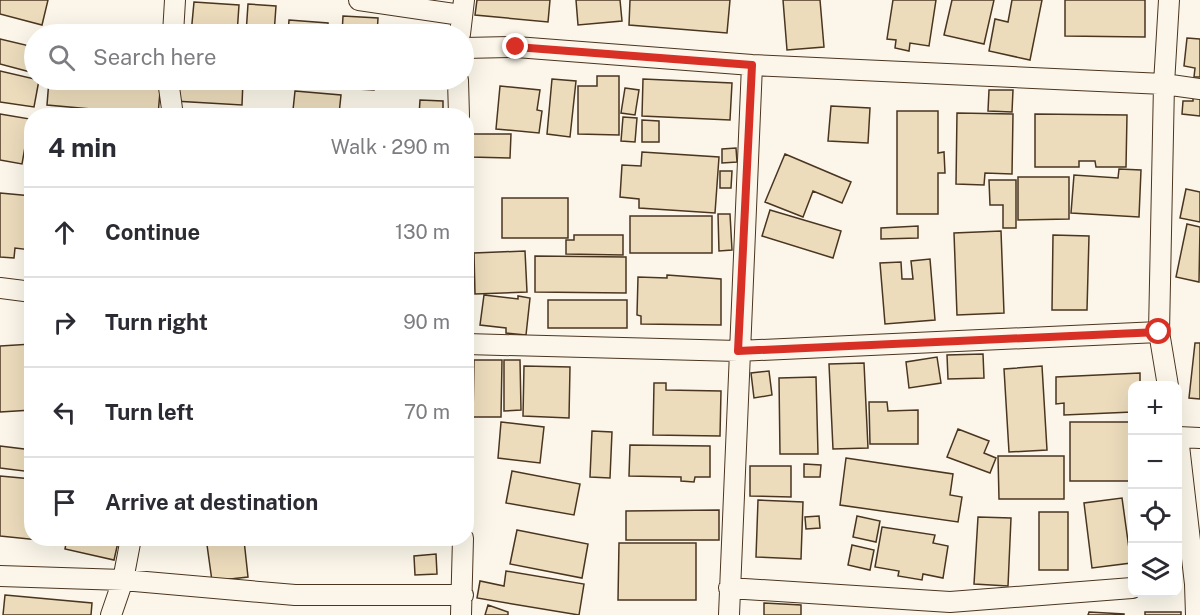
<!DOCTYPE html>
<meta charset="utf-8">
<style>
body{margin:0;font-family:"Public Sans",sans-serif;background:#f7f7f7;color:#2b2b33}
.controls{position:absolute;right:18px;bottom:18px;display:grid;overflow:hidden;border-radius:12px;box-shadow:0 6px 24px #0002}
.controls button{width:54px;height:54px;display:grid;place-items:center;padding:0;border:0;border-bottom:2px solid #e1e1e2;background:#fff;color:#2b2b33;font:30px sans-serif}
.stop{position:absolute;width:18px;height:18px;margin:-14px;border:4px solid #d93025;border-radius:50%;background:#fff}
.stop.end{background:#d93025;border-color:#fff;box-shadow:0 2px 6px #0008}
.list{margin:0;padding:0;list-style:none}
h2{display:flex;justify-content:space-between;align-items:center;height:78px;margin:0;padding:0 24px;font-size:26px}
h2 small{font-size:20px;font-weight:400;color:#7c7c81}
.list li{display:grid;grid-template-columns:39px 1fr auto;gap:18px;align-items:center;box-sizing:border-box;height:90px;padding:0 24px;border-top:2px solid #e1e1e2}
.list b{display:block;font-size:22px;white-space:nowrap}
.list em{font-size:20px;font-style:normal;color:#7c7c81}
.icon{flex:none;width:33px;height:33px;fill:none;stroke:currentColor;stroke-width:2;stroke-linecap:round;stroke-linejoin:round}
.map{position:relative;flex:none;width:1200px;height:615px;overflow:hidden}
.search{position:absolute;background:#fff;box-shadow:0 6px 24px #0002;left:24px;top:24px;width:450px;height:66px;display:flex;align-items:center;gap:15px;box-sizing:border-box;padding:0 21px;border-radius:33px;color:#7c7c81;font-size:22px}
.panel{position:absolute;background:#fff;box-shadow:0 6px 24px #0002;left:24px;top:108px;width:450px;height:438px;border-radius:24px}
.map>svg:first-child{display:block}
.building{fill:#ecdcbc;stroke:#4a3520;stroke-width:1.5}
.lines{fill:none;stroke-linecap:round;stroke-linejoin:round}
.minor-casing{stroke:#4a3520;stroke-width:22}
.minor{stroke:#fbf6e9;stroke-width:20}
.route{stroke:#d93025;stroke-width:8}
</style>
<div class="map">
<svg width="1200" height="615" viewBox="0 0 1200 615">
<rect width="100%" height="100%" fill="#fbf6e9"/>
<path class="building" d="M0,0H48L42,25L0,14Z
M477,0H550L548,22L475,15Z
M576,0H620L622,21L578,25Z
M630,0H730L727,33L629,25Z
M783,0H820L824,47L787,50Z
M893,0H936L929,46L910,43L909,51L895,48L896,40L887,39Z
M952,0H994L984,44L944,35Z
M1012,0H1042L1030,60L989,51L995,19L1008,22Z
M1065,0H1145V37L1065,36Z
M194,2L239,5L237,34H191Z
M248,4L276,6L274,34H246Z
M343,16L378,18L377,34H342Z
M289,20L328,23V34H288Z
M392,30L436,33V34H392Z
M1187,38L1200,39V77H1194L1195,68L1184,66Z
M0,39L34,47V73L0,64Z
M0,71L39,80L34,107L0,102Z
M597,76H619V135L578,134V86H597Z
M552,79L576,81L570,137L547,134Z
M643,79L732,83L730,120L642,116Z
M49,80H161L158,115L47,105Z
M175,80H243L242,105L174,101Z
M285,80H325L324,86L285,84Z
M339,80H374V90L339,88Z
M500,86L540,90L537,110L542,111L539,133L496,129Z
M625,88L639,90L635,115L621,113Z
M989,90H1013L1012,112L988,111Z
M295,91L341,95L339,114L293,110Z
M1193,97H1200V116L1182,114L1183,101H1193Z
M420,100L443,101V116H419Z
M831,106L870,108L868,143L828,141Z
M897,111H938V153L944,152L945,173H938V214H897Z
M957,113L1013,114L1012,174L985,173L984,185L956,184Z
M0,114L30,119L22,164L0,160Z
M1035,114L1127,115L1126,167H1096L1095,161H1079V167H1035Z
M623,117L637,118L635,142L621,141Z
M642,120L659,121V142H642Z
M470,134H511L510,158L470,157Z
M736,148L737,162L722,163V149Z
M642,152L719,157L715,213L639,208V199L620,197L622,165L641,166Z
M785,154L851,182L842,203L813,191L803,217L765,202Z
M1119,169L1141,170L1139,217L1071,213L1074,175L1118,178Z
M720,171H732L731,188H720Z
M1018,177H1069V219L1018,220Z
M989,180H1016V228H1003V205H990Z
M1186,189L1200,192V222L1180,218Z
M0,193L32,196L31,250L15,248L14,258L0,257Z
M502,198H568V238H502Z
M770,210L841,231L833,258L762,236Z
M718,214H730L732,250L719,251Z
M630,216H712V253H630Z
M1187,224L1200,227L1199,282L1176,277Z
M918,226V238L881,239V228Z
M1001,231L1004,313L957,315L954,233Z
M574,235H623V255L566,254V240H574Z
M1053,235L1089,236L1087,310H1052Z
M525,251L527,292L475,294L474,253Z
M535,256L626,257V293L535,292Z
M930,259L935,320L885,324L880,263L901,262L902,279H913L911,261Z
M667,275L721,279V325L641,324V316L637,315L638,277L667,278Z
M484,295L518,299V296L530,298L526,335L506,333V328L480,325Z
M548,300H627V328H548Z
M1195,343H1200V399L1189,398Z
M32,344V410L0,412V346Z
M983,354L984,378L948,379L947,355Z
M937,357L941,383L909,388L906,362Z
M474,360H502L501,417H473Z
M504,360H520L521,410L504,411Z
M864,363L868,448L833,449L829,364Z
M524,366L570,367L569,418L523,416Z
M1042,366L1047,450L1009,452L1004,369Z
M769,371L772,395L754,398L751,373Z
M1140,373V386H1132V412L1064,415V403L1056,404V377Z
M816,377L818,454H780L779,378Z
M654,383H666V390L721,391L720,436L653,435Z
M869,402H887L888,411L918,410V444H870Z
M501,422L544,427L540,463L498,458Z
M1070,422H1132V481H1070Z
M958,429L989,441L984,453L996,458L990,473L947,457Z
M592,431L612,432L610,478L590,477Z
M630,445L710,446V477H695L694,482L681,481V477L629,476Z
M0,446L32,450V472L0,468Z
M998,456H1064V499H999Z
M846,458L953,474L950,495L962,497L958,522L840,505Z
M804,464L821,465L820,477H804Z
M750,466H791V497L750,496Z
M512,471L580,484L574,515L506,503Z
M0,476L32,479V538H58V542L0,536Z
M1122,498L1131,563L1092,568L1084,503Z
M758,500L803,502L801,559L756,557Z
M719,510V540H626V511Z
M1039,512H1068V570H1039Z
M819,516L820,528L806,529L805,517Z
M857,516L880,521L876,542L853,537Z
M978,517L1011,518L1008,586L974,584Z
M882,527L935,535L933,543L948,546L943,578L923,574L922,580L898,576L899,571L875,567Z
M517,530L588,544L582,578L510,564Z
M67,538H119L114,560L65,549Z
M244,540L248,577L212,581L207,545Z
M619,543H696V600H618Z
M852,545L874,550L870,570L848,565Z
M436,554L437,574L415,575L414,556Z
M506,571L584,584L579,615L477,598L480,581L504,586Z
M5,595L92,603L91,615H3Z
M764,603L801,605V615H764Z
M488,605L508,612V615H485Z
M1089,612L1124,614V615H1088Z
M1145,612H1181V615H1145Z"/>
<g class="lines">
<g class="minor-casing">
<path id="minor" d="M359,0L461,15
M173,34L175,0
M460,34L464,0
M464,48L516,47L752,65L1164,84L1200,89
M168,80L173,116
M458,80L459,116
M0,288L32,292
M466,344L738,351L1159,332
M1168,386L1159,332L1164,84L1169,0
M1178,437L1195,584L1196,615
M1178,437L1200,438
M0,576L123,580L295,595H463
M729,588L950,602L1132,588
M111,615L123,580L131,538
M461,615L463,538
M729,615L752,65"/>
</g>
<use href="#minor" class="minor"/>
</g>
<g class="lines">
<path class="route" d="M516,47L752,65L738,351L1159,332"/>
</g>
</svg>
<div class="controls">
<button>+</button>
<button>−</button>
<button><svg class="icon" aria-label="locate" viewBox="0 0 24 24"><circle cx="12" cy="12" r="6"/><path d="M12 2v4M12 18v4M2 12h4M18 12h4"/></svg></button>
<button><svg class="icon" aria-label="layers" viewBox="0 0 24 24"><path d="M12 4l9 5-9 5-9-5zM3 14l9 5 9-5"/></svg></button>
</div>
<div class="stop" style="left:1159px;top:332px"></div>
<div class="stop end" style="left:516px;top:47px"></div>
<div class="search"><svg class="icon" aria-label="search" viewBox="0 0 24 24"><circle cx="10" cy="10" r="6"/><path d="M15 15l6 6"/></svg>Search here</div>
<section class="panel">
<h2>4 min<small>Walk · 290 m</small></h2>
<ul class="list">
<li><svg class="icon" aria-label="ahead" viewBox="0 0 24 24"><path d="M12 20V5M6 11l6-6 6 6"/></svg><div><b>Continue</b></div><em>130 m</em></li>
<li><svg class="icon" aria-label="right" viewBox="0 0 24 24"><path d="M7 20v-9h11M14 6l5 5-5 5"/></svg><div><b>Turn right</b></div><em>90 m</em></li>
<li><svg class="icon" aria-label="left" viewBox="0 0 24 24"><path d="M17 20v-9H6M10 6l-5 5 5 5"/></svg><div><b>Turn left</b></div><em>70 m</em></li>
<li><svg class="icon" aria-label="arrive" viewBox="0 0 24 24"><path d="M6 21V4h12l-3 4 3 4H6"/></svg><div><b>Arrive at destination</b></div></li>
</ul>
</section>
</div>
